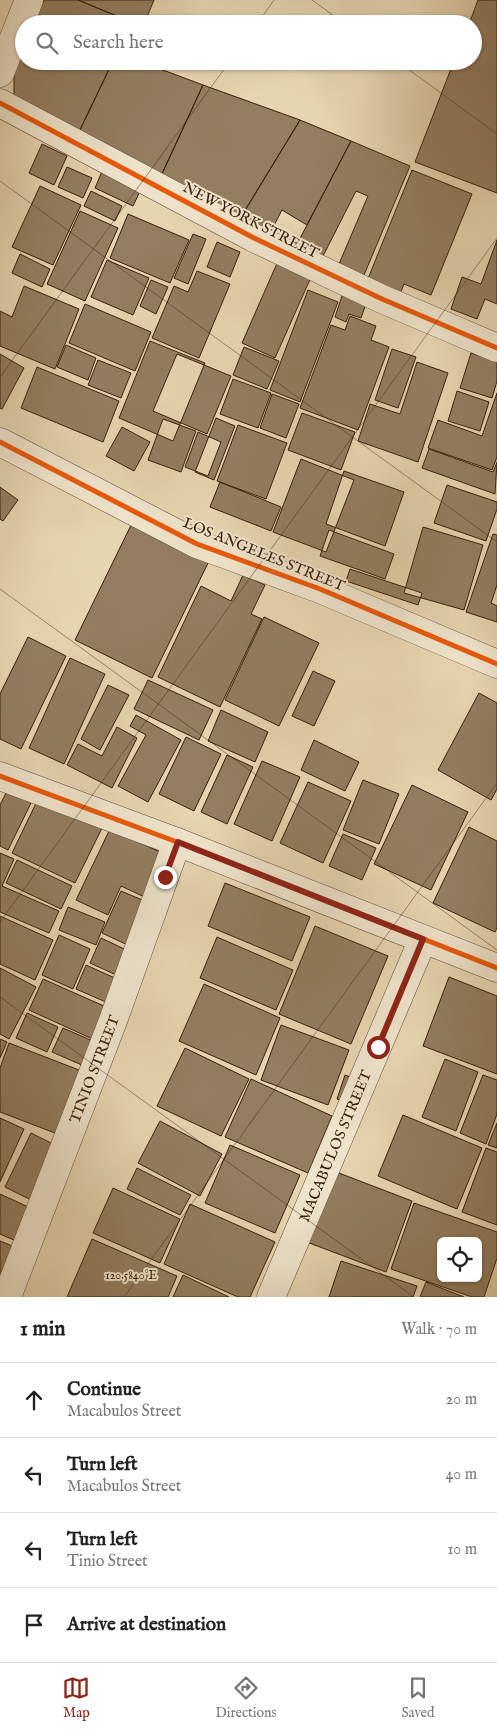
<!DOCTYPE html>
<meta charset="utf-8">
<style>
body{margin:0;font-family:"IM FELL English",serif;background:#f6f6f6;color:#222}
.controls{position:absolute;right:15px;bottom:15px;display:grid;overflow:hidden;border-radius:8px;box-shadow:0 1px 4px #0004}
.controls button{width:45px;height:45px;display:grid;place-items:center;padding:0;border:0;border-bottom:1px solid #e0e0e0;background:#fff;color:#222;font:25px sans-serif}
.stop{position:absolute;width:15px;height:15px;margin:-11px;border:4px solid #8f2418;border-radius:50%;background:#fff}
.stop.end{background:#8f2418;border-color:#fff;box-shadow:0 1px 5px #0008}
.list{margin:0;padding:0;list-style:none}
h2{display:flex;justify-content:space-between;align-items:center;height:65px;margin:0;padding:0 20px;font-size:21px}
h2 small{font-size:16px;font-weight:400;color:#767676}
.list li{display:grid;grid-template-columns:32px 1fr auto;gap:15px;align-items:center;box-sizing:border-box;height:75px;padding:0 20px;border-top:1px solid #e0e0e0}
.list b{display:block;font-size:19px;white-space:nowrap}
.list p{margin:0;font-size:16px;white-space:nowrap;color:#767676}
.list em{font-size:16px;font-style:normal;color:#767676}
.icon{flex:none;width:28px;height:28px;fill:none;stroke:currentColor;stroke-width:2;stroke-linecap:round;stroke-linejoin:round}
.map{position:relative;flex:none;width:497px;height:1297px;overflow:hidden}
.search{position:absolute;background:#fff;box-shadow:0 1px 4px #0004;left:15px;right:15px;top:15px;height:55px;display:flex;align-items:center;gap:12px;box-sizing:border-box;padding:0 18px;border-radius:28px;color:#767676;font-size:19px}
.sheet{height:365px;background:#fff}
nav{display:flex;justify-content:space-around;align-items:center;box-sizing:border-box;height:70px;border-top:1px solid #e0e0e0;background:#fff;font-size:14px;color:#767676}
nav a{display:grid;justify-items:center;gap:2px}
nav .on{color:#8f2418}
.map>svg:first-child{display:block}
.building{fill:#937e61;stroke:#391f0a;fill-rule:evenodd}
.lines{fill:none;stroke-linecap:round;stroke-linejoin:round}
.minor-casing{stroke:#644c34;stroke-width:29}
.minor{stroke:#efe4cc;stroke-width:28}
.cycleway-casing{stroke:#efe4cc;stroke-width:8}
.cycleway{stroke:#e8590c;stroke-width:5}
.route{stroke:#8f2418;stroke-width:6}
.ticks{fill:none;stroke:#391f0a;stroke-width:1;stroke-opacity:0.45}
.labels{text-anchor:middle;stroke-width:4;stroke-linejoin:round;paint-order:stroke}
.street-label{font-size:15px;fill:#391f0a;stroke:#efe4cc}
.ticks-label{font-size:12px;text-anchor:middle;fill:#391f0a;stroke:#efe4cc;stroke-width:4;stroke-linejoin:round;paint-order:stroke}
</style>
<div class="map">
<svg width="497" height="1297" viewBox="0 0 497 1297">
<rect width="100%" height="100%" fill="#e6d5b1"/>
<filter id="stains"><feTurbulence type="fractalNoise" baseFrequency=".004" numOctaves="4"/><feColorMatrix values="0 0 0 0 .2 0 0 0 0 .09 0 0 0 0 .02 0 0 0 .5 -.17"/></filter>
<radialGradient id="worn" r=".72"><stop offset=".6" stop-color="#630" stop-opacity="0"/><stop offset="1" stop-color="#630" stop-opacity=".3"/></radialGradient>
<path class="building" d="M44,0H78L131,22V24H34Z
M78,0H154L144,24H136Z
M478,0H497V193L415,162L454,61H473V24H469Z
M24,47V61H113L79,132L14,100V69Z
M113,61H139L203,85L161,176L79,132Z
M203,85L300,120L241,217L161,176Z
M300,120L351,141L307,225L282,210L270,233L241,217Z
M351,141L410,166L364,275L339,264L368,196L356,191L322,258L296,246Z
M42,144L67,156L54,185L29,173Z
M67,167L92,178L83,198L58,187Z
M103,169L142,187L133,206L95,188Z
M412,170L472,194L431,295L404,284L400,294L367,281Z
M40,186L81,205L53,265L12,247Z
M91,191L122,206L115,221L84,206Z
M80,211L118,228L85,301L47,284Z
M128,214L189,240L170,283L110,258Z
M193,234L206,239L188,284L174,278Z
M497,240V304L485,299L477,319L451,309L462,277L481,284Z
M217,242L240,252L230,277L207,267Z
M20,254L50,269L42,287L12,273Z
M107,260L149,278L133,315L91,297Z
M278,261L312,275L275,358L242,343Z
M197,271L230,284L199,358L152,338L174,286L188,292Z
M151,280L168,287L156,314L140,306Z
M24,286L79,309L55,369L0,346V311L12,317Z
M308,290L338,302L300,402L270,390Z
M344,290L368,298L361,318L349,314L346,322L335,317Z
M85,304L151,332L135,371L69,343Z
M350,316L376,326L371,340L389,347L358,430L300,408L331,325L345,330Z
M150,341L205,363L173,441L119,418Z
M66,345L96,358L88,380L57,367Z
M244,347L279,361L267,389L233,375Z
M392,349L416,357L398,408L375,400Z
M471,353L497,361V381L492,398L460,388Z
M0,354L24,368L2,409L0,408Z
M177,354L231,376L207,434L153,411Z
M98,360L131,373L121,398L88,385Z
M417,362L448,373L418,462L358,441L370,404L400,414Z
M37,367L119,401L103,442L21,408Z
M233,379L271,393L258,428L220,414Z
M457,391L489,402L480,431L448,421Z
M497,393V457L492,470L428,448L438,420L482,436Z
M272,394L299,404L286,438L260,428Z
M302,413L355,432L341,470L288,450Z
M216,418L235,426L214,480L195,472Z
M163,419L196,431L181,472L148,460Z
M238,425L287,443L266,499L217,481Z
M122,427L150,442L134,471L106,456Z
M198,432L221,442L208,476L185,467Z
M429,449L493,472L497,462L495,494L422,468Z
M301,459L354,480L326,552L273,532Z
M344,471L404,492L385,546L326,524Z
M220,482L281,507L271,531L210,507Z
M447,485L497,502V509L486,541L434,523Z
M0,487L18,500L3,521L0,519Z
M133,521L210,559L152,678L75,640Z
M423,527L483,545L464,610L404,593Z
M329,530L394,554L385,579L320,556Z
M493,534L497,535V585L491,603L497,606V622L466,612Z
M350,569L422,593L418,605L346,581Z
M243,575L265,585L251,614L262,619L220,707L158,677L201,586L231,601Z
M264,617L319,643L279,726L225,700Z
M28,637L66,656L21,749L0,739V694Z
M70,658L105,674L64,764L29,748Z
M313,671L335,681L314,726L292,716Z
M148,680L213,710L199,740L134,709Z
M108,685L129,695L100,750L81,739Z
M479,693L497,703V789L491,800L438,770Z
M221,710L268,732L255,762L208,741Z
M136,715L181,740L148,802L118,786L146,735L130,726Z
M117,727L137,738L112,788L67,765L78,744L102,756Z
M186,737L221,754L194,811L159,794Z
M314,740L359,762L345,791L301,770Z
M227,755L253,767L227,824L201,812Z
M262,761L300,777L272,841L234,824Z
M363,780L399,794L379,844L343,830Z
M308,782L351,801L323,863L280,843Z
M412,785L468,812L431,890L374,864Z
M9,787L33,799L8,850L0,846V805Z
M39,797L102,828L75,883L12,853Z
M469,827L497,841V928L495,932L433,903Z
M110,829L171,857L151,900L121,886L108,915L76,900Z
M343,834L376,848L362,880L329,866Z
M0,853L14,859L2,886L59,911L49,933L0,912Z
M17,860L72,886L61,909L6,883Z
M225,883L310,917L292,961L208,926Z
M121,891L154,905L134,948L102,933Z
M68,907L105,922L96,945L59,930Z
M0,916L53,940L35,980L0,964Z
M315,926L388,956L351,1044L279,1014Z
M59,935L90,949L73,989L42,975Z
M217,937L293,970L276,1010L200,978Z
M101,938L137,955L125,979L90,963Z
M86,965L126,983L115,1006L76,989Z
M0,968L36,987L9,1039L0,1034Z
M449,977L497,996V1074L423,1046Z
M43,979L113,1010L99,1042L29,1010Z
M204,984L280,1018L256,1075L179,1041Z
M27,1013L58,1027L47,1052L16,1038Z
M281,1025L349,1050L328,1105L261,1080Z
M63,1028L102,1045L91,1069L52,1052Z
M0,1039L7,1042L0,1058Z
M9,1043L92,1075L68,1138L0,1112V1068Z
M185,1048L249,1079L221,1136L157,1106Z
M445,1059L478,1072L456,1131L422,1117Z
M345,1075L360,1081L353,1104L337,1099Z
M483,1075L497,1080V1114L486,1144L460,1133Z
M251,1079L332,1116L308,1173L225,1137Z
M403,1115L482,1148L457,1209L378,1176Z
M0,1118L24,1129L0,1182Z
M160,1121L222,1154L200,1196L138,1163Z
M497,1123V1148L488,1145Z
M31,1133L61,1148L35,1202L5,1187Z
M230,1145L300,1175L275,1233L205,1203Z
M486,1148L497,1152V1225L462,1212Z
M137,1168L191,1195L180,1215L127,1189Z
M331,1170L412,1201L386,1272L304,1241Z
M113,1188L180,1219L160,1263L93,1233Z
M0,1194L35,1210L21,1243L0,1234Z
M414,1203L497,1232V1258L484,1297H472L391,1269ZM441,1241H478V1278H441Z
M190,1204L275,1242L250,1297H238L164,1264Z
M92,1239L177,1276L168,1297H67Z
M0,1241L15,1247L0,1282Z
M341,1261L417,1286L413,1297H329Z
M183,1275L229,1297H173Z
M426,1282L464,1297H420Z"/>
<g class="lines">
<g class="minor-casing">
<g id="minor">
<path d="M0,73L29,0"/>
<path d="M0,103L252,237L382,299L497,348"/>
<path d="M0,442L197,544L320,589L497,664"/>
<path d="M0,776L177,842L497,968"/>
<path id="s1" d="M7,1297L114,1018L177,842"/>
<path id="s2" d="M271,1297L423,939"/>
</g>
</g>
<use href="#minor" class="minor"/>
<g class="cycleway-casing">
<path id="cycleway" d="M0,103L252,237L382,299L497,348
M0,442L197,544L320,589L497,664
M0,776L177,842L497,968"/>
</g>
<use href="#cycleway" class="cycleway"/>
</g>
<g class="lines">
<path class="route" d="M165,877L178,842L423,939L378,1047"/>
</g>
<path class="ticks" d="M312,0L345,24M257,24L274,0M397,61L497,134M0,181L497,542M0,377L230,61M0,589L497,950M0,922L497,238M0,997L414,1297M124,1297L497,783"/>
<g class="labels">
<g class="street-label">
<text transform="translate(251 220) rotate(27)" y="5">NEW YORK STREET</text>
<text transform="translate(264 554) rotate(22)" y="5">LOS ANGELES STREET</text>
<text dy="5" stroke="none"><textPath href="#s1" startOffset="244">TINIO STREET</textPath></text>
<text dy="5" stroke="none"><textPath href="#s2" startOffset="164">MACABULOS STREET</textPath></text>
</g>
</g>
<g class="ticks-label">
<text x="131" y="1279">120.5840°E</text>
</g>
<rect width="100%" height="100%" filter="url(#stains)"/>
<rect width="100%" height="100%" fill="url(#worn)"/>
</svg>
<div class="controls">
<button><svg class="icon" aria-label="locate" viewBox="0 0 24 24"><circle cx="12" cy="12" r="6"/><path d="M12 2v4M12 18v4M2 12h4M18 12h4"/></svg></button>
</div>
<div class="stop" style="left:378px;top:1047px"></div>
<div class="stop end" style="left:165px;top:877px"></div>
<div class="search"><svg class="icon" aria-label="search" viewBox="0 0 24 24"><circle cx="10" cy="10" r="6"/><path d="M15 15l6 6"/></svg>Search here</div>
</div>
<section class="sheet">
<h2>1 min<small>Walk · 70 m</small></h2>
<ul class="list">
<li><svg class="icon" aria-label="ahead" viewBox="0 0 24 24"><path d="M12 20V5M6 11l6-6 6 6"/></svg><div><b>Continue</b><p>Macabulos Street</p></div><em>20 m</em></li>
<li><svg class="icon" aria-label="left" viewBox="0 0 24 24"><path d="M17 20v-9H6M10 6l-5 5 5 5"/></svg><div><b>Turn left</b><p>Macabulos Street</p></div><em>40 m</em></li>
<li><svg class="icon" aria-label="left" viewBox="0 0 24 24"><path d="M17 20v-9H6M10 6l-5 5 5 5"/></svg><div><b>Turn left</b><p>Tinio Street</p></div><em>10 m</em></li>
<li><svg class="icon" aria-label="arrive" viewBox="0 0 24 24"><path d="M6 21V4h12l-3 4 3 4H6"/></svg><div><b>Arrive at destination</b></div></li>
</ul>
</section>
<nav>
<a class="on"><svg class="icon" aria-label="map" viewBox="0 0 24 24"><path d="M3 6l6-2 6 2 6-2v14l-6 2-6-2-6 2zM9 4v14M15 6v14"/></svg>Map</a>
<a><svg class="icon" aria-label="directions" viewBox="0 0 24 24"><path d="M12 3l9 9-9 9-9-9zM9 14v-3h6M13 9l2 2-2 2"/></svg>Directions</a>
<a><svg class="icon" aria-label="saved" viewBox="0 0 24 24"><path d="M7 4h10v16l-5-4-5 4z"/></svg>Saved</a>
</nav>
